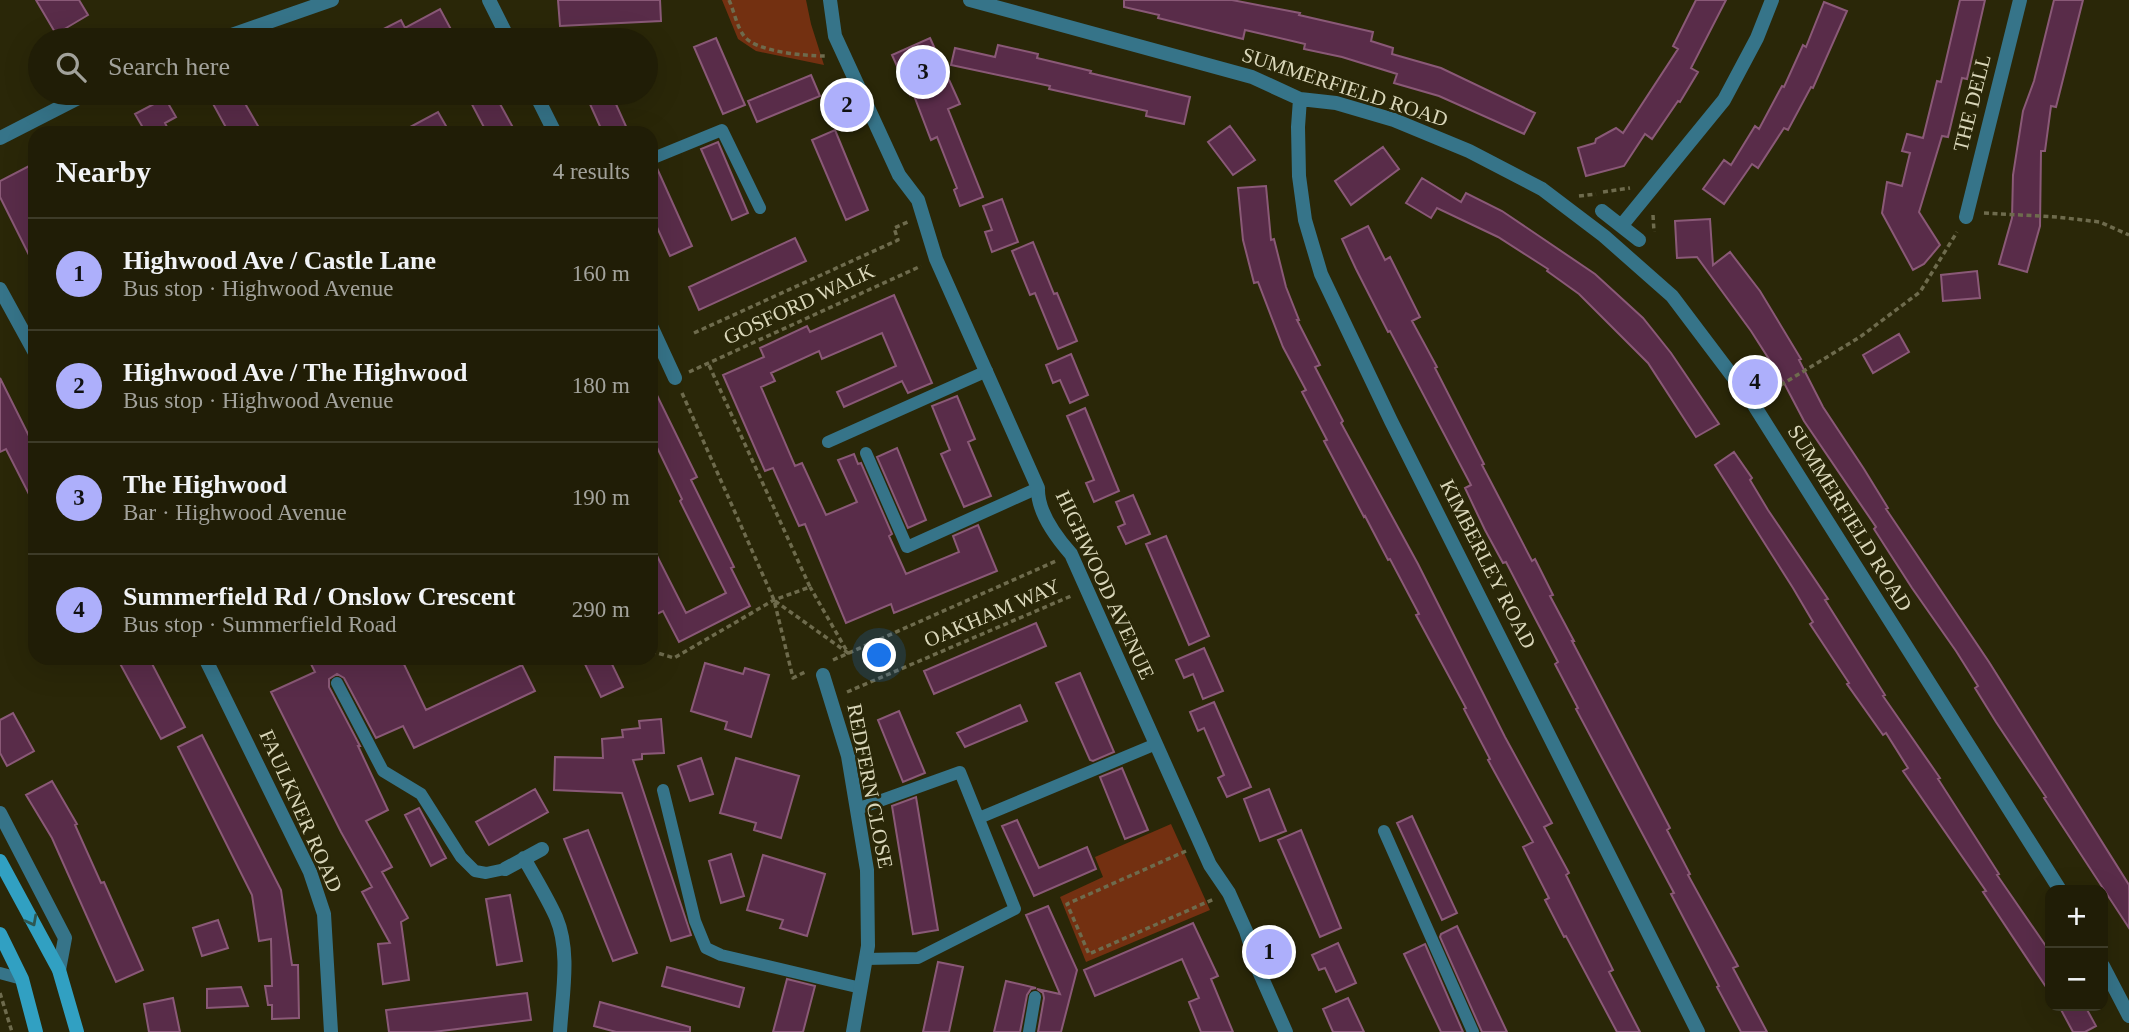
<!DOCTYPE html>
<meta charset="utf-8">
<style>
body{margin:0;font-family:"Times New Roman",serif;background:#282610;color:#f1f3f6}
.controls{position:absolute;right:21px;bottom:21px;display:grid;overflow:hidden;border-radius:14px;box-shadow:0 7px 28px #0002}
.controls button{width:63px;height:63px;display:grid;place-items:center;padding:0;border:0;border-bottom:2px solid #3d3b28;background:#201d06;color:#f1f3f6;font:35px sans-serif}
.you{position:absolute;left:880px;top:656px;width:24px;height:24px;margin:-18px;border:5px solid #fff;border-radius:50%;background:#1a73e8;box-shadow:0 0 0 10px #1a73e833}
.badge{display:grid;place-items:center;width:46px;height:46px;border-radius:50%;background:#adaffb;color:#111;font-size:23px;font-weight:700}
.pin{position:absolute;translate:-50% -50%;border:4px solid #fff;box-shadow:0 2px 7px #0006}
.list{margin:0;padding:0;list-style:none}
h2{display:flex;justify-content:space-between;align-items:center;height:91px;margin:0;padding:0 28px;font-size:30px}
h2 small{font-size:23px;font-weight:400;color:#a2a29b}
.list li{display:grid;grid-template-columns:46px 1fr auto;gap:21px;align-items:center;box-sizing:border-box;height:112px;padding:0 28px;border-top:2px solid #3d3b28}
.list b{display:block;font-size:26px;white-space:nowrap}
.list p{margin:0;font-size:23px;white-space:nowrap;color:#a2a29b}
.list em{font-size:23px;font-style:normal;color:#a2a29b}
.icon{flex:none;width:38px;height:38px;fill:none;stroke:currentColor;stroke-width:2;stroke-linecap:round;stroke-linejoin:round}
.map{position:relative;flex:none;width:2129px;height:1032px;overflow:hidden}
.search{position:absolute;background:#201d06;box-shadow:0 7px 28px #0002;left:28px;top:28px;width:630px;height:77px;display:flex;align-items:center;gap:18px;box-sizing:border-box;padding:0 24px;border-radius:38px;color:#a2a29b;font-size:26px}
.panel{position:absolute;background:#201d06;box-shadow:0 7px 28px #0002;left:28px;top:126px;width:630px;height:539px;border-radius:21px}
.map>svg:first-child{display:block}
.green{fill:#733011}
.building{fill:#592c49;stroke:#8a5977;stroke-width:2}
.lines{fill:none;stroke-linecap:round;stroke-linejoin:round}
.path{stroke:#6e6b4d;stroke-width:3.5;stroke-dasharray:5 3.5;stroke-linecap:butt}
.service{stroke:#367489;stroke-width:12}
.minor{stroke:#367489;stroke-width:14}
.secondary{stroke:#31a0c2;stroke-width:14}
.oneway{stroke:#2d5752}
.labels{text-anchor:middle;stroke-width:5;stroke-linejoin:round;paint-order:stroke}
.street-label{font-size:21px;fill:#d9d6b9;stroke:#2a2708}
</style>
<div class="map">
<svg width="2129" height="1032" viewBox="0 0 2129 1032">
<rect width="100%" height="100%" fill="#2a2708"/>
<path class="green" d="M722,0H806L811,24L824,65L756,51L738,39Z
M1171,824L1210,910L1086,962L1060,897L1103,877L1095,857Z"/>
<path class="building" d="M36,0H79L88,15L56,34Z
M558,0H660L661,21L560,26Z
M1124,0H1232L1300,13L1299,15L1373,32L1371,41L1393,48L1392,54L1441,68L1535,113L1524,134L1439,96L1394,83L1397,74L1342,57L1304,49L1305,44L1245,30L1243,39L1158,18L1159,15L1124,7Z
M1696,0H1726L1691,68L1698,72L1680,102L1678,101L1652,139L1645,134L1624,166L1586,176L1578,148L1595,143L1596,139L1616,128L1623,133L1678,49L1673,46Z
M1960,0H1985L1967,79L1962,78L1948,137L1942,136L1919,212L1940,245L1924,264L1913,270L1882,213L1887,182L1902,186L1910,153L1902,151L1907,134L1923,138L1937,81L1941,82Z
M2054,0H2083L2056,107L2051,106L2045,151H2041L2040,226L2027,272L1999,264L2012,218L2013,175L2023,111L2034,81Z
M1824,2L1847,11L1813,88L1811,87L1788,130L1784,128L1758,168L1752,164L1724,204L1703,189L1724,160L1731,165L1755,126L1759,129L1782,86L1784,87L1803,45L1806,47Z
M440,9L454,35L445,40H362L401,20L405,28Z
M716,38L745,105L723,114L694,47Z
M930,38L960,104L948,109L983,197L960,206L954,190L957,188L937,137L931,140L913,93L910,95L892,55Z
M998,45L1038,54L1037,58L1091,71L1090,73L1190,97L1184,124L1146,116L1147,111L1049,89L1050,86L951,65L955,48L995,57Z
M811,75L820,96L757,122L748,101Z
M228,93H239L262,133H229L212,102Z
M466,93H494L516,133H487Z
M585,93H611L629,133H603Z
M165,98L176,117L165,123L170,133H146L135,114Z
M438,112L450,133H399Z
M1230,126L1255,160L1233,175L1208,142Z
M835,130L868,210L846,220L812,140Z
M718,142L748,213L732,220L701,149Z
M1383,147L1399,169L1351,205L1335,181Z
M35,163V267L0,197V181Z
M656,166L692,246L670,256L651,214V168Z
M1422,178L1461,202L1466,193L1502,211L1595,274L1643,318L1671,353L1719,424L1696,437L1648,363L1579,294L1547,271L1548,269L1498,237L1437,208L1431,218L1406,203Z
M1266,186L1271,240L1274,239L1286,287L1299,320H1297L1320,365L1315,367L1343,421L1341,423L1418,564L1505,737L1552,823L1544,827L1569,873L1566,875L1613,970L1609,972L1640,1032H1617L1566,936L1564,937L1545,900L1549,898L1523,847L1533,842L1488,760L1490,759L1464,709L1466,708L1416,615L1419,614L1390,559L1388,560L1365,516L1364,517L1324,441L1327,440L1302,392L1306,390L1283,347L1258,282L1254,283L1243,240L1238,188Z
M1002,199L1018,242L992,252L985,232L992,230L983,206Z
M1710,219L1713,265L1730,252L1760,291L1801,359L1799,360L1823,407L1864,469L1888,508L1886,509L1989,662L2129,885V928L2044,798L2046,797L1996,722L1975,688L1978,686L1956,651L1912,588L1874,529L1876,527L1804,421L1783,381L1751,331L1697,257L1677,258L1675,221Z
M1368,226L1385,260L1390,257L1420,317L1412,321L1437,367L1435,368L1484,464L1482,465L1504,507L1532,561L1535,559L1553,595L1550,596L1574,641H1572L1670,828L1667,830L1690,874L1688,875L1738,966L1733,968L1767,1032H1741L1717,987L1719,986L1671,894L1674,893L1576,709L1578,708L1555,664L1558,662L1536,620L1506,562L1503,563L1485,530L1465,488L1471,485L1390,331L1388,332L1356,269L1342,239Z
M795,238L806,261L699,310L689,287Z
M1033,242L1054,294L1057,293L1077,341L1058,349L1035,293L1030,295L1012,251Z
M1977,271L1980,298L1943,301L1941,275Z
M894,295L932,383L908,393L902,381L844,407L837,392L896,366L882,333L822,359L819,351L771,373L775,381L761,387L795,466L802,463L826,515L857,502L838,460L854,454L858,464L861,463L892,534L889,536L906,574L959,552L953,536L978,525L997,571L894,613L891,604L846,623L805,524L799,526L773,468L765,471L723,375L764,357L760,348L807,326L810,332Z
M1899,334L1909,352L1873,373L1863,355Z
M1071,354L1088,395L1070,403L1060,380L1053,383L1046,365Z
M0,378L35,448V506L6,449L0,452Z
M651,383L697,477L691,480L734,567L731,568L750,606L679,642L663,611L657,614L651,602V544L686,613L726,593L680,501L682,499L651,435Z
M957,396L975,439L968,442L991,496L964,507L941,454L950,450L932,406Z
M1085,408L1119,491L1094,502L1086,483L1094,480L1067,416Z
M897,448L926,520L908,528L877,457Z
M1734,452L1752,478L1750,480L1768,510L1828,599L1825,600L1885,695L1883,696L1940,778L1938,779L1999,874L1997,875L2050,952V993L1983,892L1986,891L1903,771L1908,768L1886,733L1883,735L1847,684L1849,683L1810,624L1813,622L1793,588L1715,465Z
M1133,495L1150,534L1126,544L1118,527L1125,524L1116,502Z
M1166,536L1209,636L1189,645L1146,544Z
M1036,623L1046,646L934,694L924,671Z
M1204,648L1223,691L1203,699L1193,674L1184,678L1176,660Z
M117,658H149L185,727L161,739Z
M308,658H401L426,710L522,665L535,691L414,748L403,726L376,738L344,678L337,674L329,679V687L360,746H358L388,810L366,821L392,867L382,872L408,918L401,922L409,980L383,984L378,944L390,943L362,892L372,887L341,832L271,692L315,672Z
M582,658H609L623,687L601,697Z
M705,663L743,674L745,668L769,675L751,737L725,729L727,722L691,711Z
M1080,673L1114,752L1093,761L1090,760L1056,683Z
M1214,702L1251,787L1227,797L1218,778L1224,775L1204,728L1198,731L1190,712Z
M1020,705L1027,721L965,747L957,733Z
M899,711L925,773L903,782L878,720Z
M13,713L34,751L7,766L0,753V720Z
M661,719L664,753L642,754V759L633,760L691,935L671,941L622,793L554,790L555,757L603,758L602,739L623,737L622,730L640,728L639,721Z
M202,735L281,890L292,965H298L299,1018L272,1019V1005H268L265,986H272L271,939L259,941L252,895L178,747Z
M701,758L713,794L690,801L678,766Z
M736,758L799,776L781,838L754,830L756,823L720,813Z
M1122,768L1148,830L1125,839L1100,777Z
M52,781L77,824L75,825L101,883L104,882L143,970L116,982L52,838L26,795Z
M535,789L548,812L489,845L476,822Z
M1269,789L1286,831L1260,841L1244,799Z
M916,797L938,930L913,934L892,806Z
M419,808L446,858L431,866L405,815Z
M1412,816L1457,913L1442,920L1397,823Z
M1017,820L1039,868L1087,847L1096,869L1034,896L1002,826Z
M588,830L637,953L613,961L564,839Z
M1301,830L1341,928L1320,937L1278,840Z
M731,854L744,896L721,903L709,861Z
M763,855L825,874L807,936L780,928L783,920L747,910Z
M510,895L522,961L497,965L486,899Z
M1048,906L1077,970L1061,1032H1038L1044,998L1043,993L1037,989L1060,994L1026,915Z
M218,920L228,948L202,956L193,928Z
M1193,923L1218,976L1211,979L1233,1032H1201L1189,1002L1199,998L1182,959L1095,996L1084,970Z
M1457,926L1507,1032H1482L1440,937L1441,934Z
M1338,943L1356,983L1336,992L1325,968L1319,970L1312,955Z
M1425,944L1463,1032H1441L1404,954Z
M938,962L963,967L949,1032H923Z
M667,967L744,988L739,1007L662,986Z
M787,979L815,986L803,1032H773Z
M1006,981L1036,988L1031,989L1027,995L1020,1032H994Z
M241,987L248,1006L207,1008V989Z
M527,993L531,1020L433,1032H389L386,1010Z
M173,998L180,1032H149L144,1004Z
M1348,998L1364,1032H1333L1323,1009Z
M600,1002L690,1027V1032H616L594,1026Z
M2059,1006H2085L2096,1026L2085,1032H2073Z"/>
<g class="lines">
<path class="path" d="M729,0C734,11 737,27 744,36C756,52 806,56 825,56
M1603,192L1630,188
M1579,196L1596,194
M1984,213L2057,217L2100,222L2129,235
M1653,215L1654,232
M694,333L898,240L894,228L908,222
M689,372L921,266
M682,393L774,600L793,678L807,671
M1766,394L1860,337L1920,292L1957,232
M775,601L848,653L810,587
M651,651L674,658L774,600L810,587L708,363
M833,660L1056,561
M847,692L1071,596
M1186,851L1067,904L1089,954L1214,899
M0,993L12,1032"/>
<path class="service" d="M651,159L722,130L760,208
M828,442L987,371
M866,453L907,547L1038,488
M337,683L383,771L421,794L461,857L475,871L486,873L505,869
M663,790L695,921L706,948L721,955L861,988
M857,809L960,772L1015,909L918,958L865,959
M979,818L1156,744
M1384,831L1473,1032
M0,973L22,979
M1029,1032L1035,997"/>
<path class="minor" d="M489,0L509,40
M830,0L835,36L899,175L918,200L936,259L1038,488C1037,512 1056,537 1071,554L1210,865L1229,893L1246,931L1258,969L1286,1032
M970,0L1252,77L1300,99L1336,103L1394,120L1469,151L1542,189L1604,236L1672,296L1752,402L2060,890
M217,40L332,0
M535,93L555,133
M1300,99L1298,127L1299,176L1305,220L1321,274L1391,421L1698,1032
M0,138L88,93
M1602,211L1639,240
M1966,217L2020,0
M1622,225L1724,100L1757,38L1772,0
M0,289L35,353
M651,326L675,378
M205,658L310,872L324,914L331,1032
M823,675L848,756L867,870L868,946L853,1032
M0,813L65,938L59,970
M524,858C535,878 547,897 556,917C571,952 562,995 560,1032
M505,869L542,849
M2103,966L2129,1016"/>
<path class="secondary" d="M0,861L59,970L77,1032
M0,934L22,979L36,1032"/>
</g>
<defs><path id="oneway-chevron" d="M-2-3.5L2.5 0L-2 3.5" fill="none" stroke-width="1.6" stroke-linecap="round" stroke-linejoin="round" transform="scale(1.75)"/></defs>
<use class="oneway" href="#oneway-chevron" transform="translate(32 921) rotate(62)"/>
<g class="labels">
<g class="street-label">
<text transform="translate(1345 87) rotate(18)" y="7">SUMMERFIELD ROAD</text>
<text transform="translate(1972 103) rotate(-76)" y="7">THE DELL</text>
<text transform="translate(799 304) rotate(-25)" y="7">GOSFORD WALK</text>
<text transform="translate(1850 518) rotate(58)" y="7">SUMMERFIELD ROAD</text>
<text transform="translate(1488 564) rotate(63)" y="7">KIMBERLEY ROAD</text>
<text transform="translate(1105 585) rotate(65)" y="7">HIGHWOOD AVENUE</text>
<text transform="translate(992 613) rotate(-23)" y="7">OAKHAM WAY</text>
<text transform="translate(870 786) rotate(79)" y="7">REDFERN CLOSE</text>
<text transform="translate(301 811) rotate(66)" y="7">FAULKNER ROAD</text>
</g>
</g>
</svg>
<div class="controls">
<button>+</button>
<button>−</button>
</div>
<div class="you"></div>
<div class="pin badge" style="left:1269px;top:952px">1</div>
<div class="pin badge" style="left:847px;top:105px">2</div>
<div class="pin badge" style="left:923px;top:72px">3</div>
<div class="pin badge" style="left:1755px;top:382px">4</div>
<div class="search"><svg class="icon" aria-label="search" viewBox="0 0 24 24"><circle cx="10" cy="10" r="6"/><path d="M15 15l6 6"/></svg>Search here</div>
<section class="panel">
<h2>Nearby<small>4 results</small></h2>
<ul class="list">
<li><span class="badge">1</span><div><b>Highwood Ave / Castle Lane</b><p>Bus stop · Highwood Avenue</p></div><em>160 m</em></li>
<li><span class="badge">2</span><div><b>Highwood Ave / The Highwood</b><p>Bus stop · Highwood Avenue</p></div><em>180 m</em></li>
<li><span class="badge">3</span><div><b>The Highwood</b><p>Bar · Highwood Avenue</p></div><em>190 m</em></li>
<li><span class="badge">4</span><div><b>Summerfield Rd / Onslow Crescent</b><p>Bus stop · Summerfield Road</p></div><em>290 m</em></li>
</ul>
</section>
</div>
